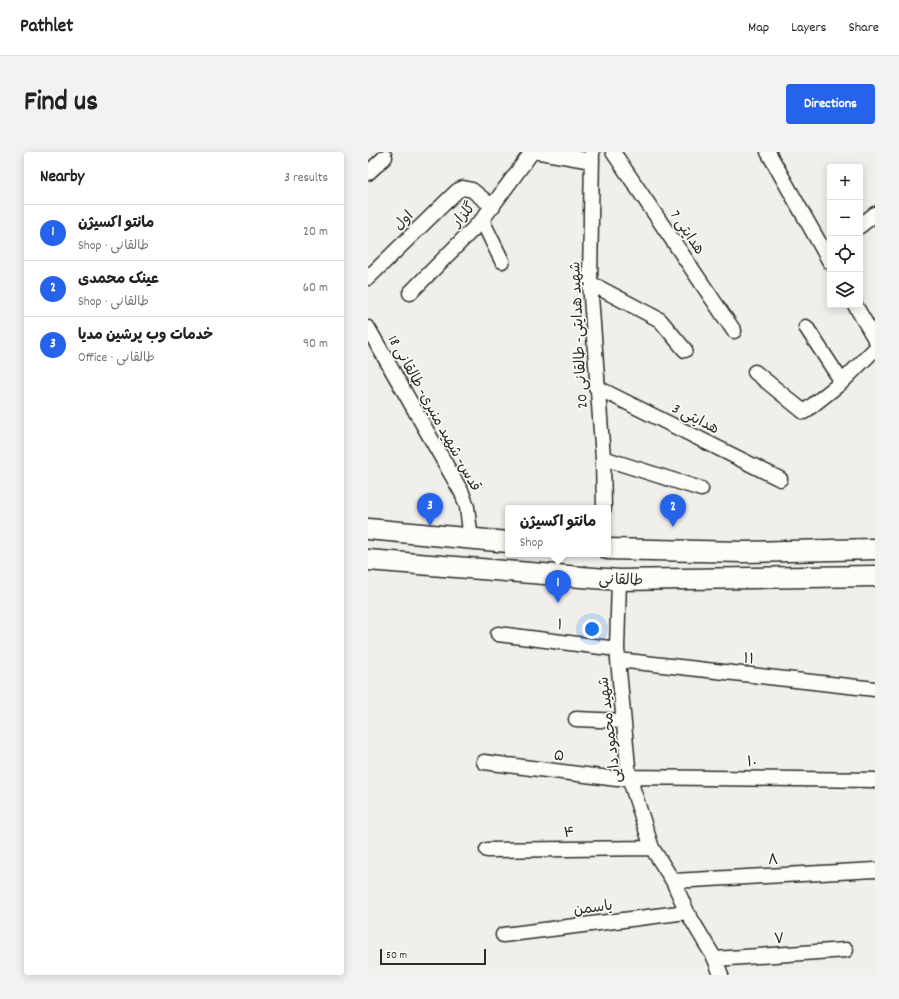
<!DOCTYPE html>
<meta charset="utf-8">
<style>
body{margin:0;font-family:Dekko,"Playpen Sans Arabic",sans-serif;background:#f2f2f2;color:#222}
.controls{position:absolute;right:12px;top:12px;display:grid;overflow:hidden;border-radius:4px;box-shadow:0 2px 10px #0003}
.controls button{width:36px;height:36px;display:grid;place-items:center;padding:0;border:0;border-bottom:1px solid #e0e0e0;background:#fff;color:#222;font:20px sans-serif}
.scale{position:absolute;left:12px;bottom:10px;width:106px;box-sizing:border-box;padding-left:4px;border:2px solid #2b2b2b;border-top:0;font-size:11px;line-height:14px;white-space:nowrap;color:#2b2b2b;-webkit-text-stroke:3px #fdfcf7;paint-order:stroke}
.you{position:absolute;left:224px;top:477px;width:14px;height:14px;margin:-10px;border:3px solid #fff;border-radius:50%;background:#1a73e8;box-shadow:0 0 0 6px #1a73e833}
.badge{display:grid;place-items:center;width:26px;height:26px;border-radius:50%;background:#2563eb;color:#fff;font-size:13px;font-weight:700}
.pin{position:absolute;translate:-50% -33px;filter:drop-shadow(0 1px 2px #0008)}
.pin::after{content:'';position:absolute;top:21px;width:14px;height:12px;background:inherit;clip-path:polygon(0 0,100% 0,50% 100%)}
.popup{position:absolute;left:137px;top:353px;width:106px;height:52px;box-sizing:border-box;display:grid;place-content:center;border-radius:4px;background:#fff;filter:drop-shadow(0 1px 3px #0005);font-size:13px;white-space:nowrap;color:#767676}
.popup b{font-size:15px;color:#222}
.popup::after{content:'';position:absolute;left:50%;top:100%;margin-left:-8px;border:8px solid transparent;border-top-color:#fff}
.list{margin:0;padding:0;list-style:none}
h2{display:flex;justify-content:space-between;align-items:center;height:52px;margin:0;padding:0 16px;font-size:17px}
h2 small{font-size:13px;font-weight:400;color:#767676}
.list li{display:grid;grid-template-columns:26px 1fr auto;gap:12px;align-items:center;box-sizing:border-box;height:56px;padding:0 16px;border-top:1px solid #e0e0e0}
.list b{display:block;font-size:15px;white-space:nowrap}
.list p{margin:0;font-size:13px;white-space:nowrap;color:#767676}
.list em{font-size:13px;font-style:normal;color:#767676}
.icon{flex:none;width:22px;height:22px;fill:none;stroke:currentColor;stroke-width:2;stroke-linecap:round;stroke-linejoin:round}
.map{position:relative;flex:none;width:507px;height:823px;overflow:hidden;border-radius:4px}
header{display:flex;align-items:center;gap:24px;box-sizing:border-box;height:56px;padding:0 20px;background:#fff;border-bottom:1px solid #e0e0e0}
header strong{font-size:19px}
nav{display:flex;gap:22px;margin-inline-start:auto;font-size:14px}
.intro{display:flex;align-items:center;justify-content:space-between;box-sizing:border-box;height:96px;padding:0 24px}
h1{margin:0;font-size:28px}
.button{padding:10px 18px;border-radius:4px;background:#2563eb;color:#fff;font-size:14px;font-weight:700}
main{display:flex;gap:24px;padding:0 24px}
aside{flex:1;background:#fff;border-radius:4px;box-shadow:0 2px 10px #0003}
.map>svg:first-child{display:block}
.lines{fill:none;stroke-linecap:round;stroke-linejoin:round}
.minor-casing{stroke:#2b2b2b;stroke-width:17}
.secondary-casing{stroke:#2b2b2b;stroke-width:23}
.minor{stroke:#fdfcf7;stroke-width:14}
.secondary{stroke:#fdfcf7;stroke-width:20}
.labels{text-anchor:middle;stroke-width:3;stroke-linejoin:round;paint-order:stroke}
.street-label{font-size:15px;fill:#2b2b2b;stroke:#fdfcf7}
</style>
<header>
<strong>Pathlet</strong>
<nav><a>Map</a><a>Layers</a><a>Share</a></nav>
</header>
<div class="intro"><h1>Find us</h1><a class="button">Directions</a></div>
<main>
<aside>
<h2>Nearby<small>3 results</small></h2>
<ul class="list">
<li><span class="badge">1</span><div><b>مانتو اكسيژن</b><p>Shop · طالقانی</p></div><em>20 m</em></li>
<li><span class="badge">2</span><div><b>عینک محمدی</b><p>Shop · طالقانی</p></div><em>60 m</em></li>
<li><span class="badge">3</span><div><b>خدمات وب پرشین مدیا</b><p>Office · طالقانی</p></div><em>90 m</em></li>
</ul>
</aside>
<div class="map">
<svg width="507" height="823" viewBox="0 0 507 823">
<rect width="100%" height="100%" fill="#f0efeb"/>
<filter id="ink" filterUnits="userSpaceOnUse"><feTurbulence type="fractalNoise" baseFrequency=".025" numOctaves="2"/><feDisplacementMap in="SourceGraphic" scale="8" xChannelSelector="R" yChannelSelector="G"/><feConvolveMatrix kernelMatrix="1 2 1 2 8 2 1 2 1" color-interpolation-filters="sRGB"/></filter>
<g filter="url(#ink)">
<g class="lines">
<g class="minor-casing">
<path id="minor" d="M172,0L224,9
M224,0L222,131L235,306L236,356
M245,0L366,179
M400,0L462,110
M0,21L17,5
M114,68L134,109
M492,74L507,62
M0,126L89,39L95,36L104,38L125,55
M222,131L292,168L317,198
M42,141L114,68L164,0
M487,153L507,187
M438,175L474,230
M0,176L94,341L99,355L103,388
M387,220L436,260L474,230L507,197
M228,235L412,327
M235,306L333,337
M251,428L249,497L261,625L284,696L305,729L319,760L347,807L353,823
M130,482L249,497
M250,508L507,537
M208,567L255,569
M116,610L249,627L261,625L507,628
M119,698L284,696
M305,729L507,718
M135,783L319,760
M347,807L478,798"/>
</g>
<g class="secondary-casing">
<path id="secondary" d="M0,377L140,390
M240,397L375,400L507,397
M0,408L251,428L507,424"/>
</g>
<use href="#minor" class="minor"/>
<use href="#secondary" class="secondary"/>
</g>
</g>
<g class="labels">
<g class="street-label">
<text transform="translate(95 62) rotate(-47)" y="5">گلزار</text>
<text transform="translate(35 68) rotate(-44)" y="5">اول</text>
<text transform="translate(320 80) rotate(56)" y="5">هدایتی 7</text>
<text transform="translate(210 183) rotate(-93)" y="5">شهید هدایتی- طالقانی 20</text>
<text transform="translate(67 261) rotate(61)" y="5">قدس- شهید منیری- طالقانی 18</text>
<text transform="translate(328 266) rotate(27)" y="5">هدایتی 3</text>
<text transform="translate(253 427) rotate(2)" y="5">طالقانی</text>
<text transform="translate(192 472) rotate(7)" y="5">۱</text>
<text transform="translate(381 506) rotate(6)" y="5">۱۱</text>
<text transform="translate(241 578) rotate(-97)" y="5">شهید محمود دایی</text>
<text transform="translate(191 603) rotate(8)" y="5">۵</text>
<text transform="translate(384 609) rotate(1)" y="5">۱۰</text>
<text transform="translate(201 680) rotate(-1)" y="5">۴</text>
<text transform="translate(405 707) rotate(-3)" y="5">۸</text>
<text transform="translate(225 755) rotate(-7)" y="5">یاسمن</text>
<text transform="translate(411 786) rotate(-4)" y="5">۷</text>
</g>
</g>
</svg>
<div class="controls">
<button>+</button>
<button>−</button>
<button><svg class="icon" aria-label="locate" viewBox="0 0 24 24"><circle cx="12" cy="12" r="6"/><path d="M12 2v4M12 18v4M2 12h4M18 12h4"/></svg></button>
<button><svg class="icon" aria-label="layers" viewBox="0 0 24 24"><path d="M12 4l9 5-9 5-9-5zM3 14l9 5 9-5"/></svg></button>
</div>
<div class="scale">50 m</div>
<div class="you"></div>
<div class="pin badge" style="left:190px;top:451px">1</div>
<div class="popup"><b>مانتو اكسيژن</b>Shop</div>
<div class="pin badge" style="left:305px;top:375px">2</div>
<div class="pin badge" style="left:62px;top:374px">3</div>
</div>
</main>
